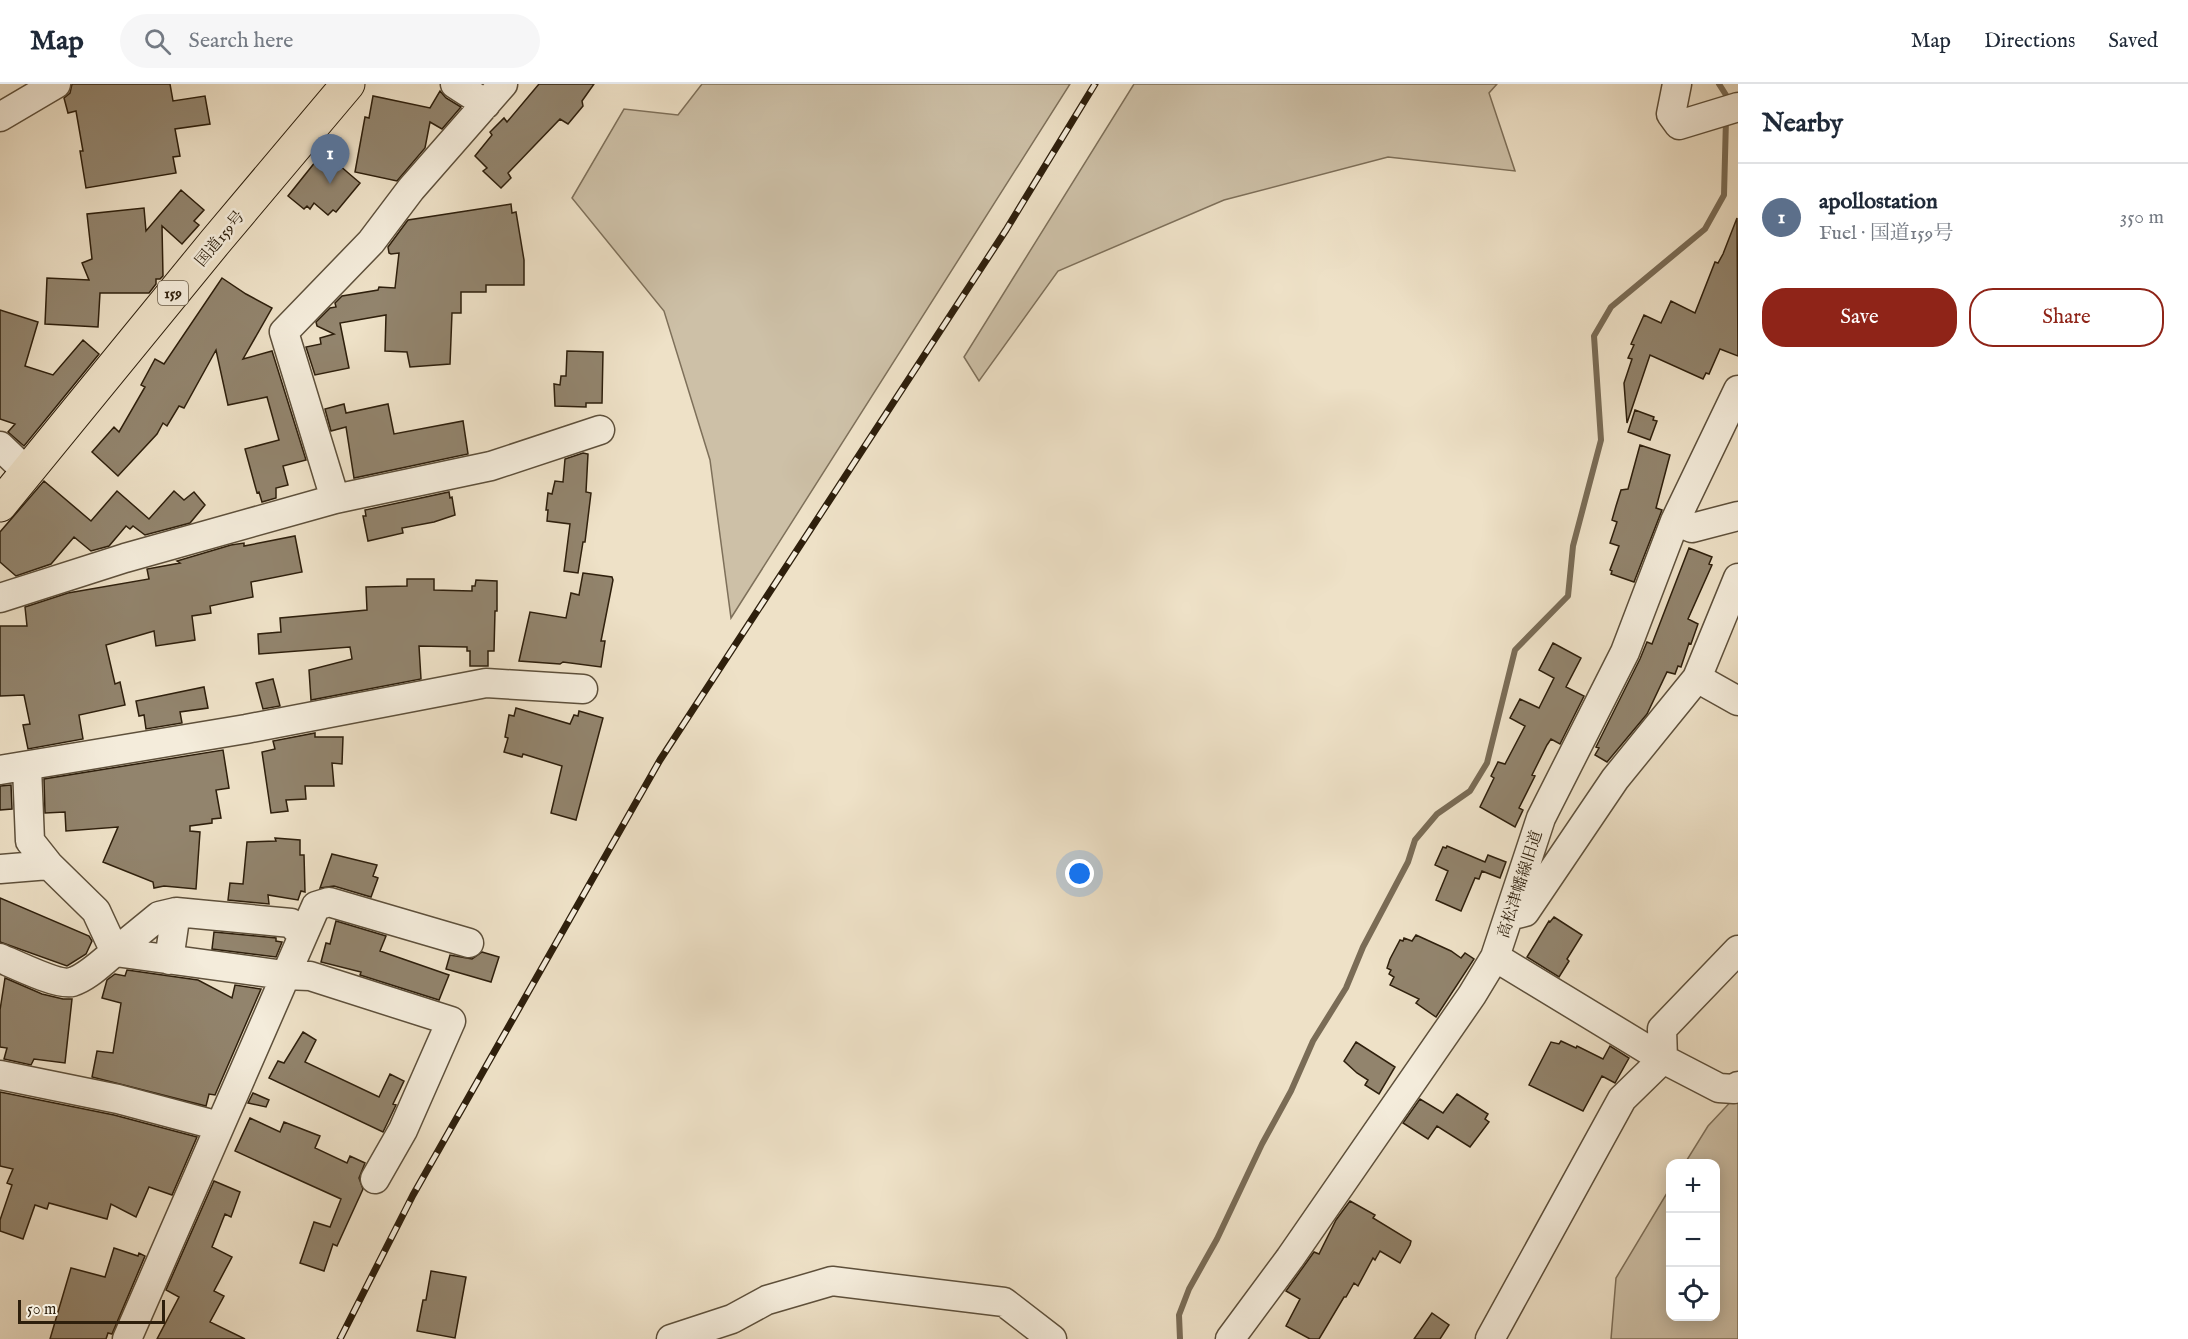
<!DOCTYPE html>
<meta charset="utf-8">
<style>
body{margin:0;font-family:"IM FELL English","Noto Serif JP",serif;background:#f6f6f7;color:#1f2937}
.controls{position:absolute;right:18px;bottom:18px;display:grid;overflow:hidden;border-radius:12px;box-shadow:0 3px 15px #0003}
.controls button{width:54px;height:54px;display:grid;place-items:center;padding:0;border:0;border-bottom:2px solid #e0e1e3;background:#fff;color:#1f2937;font:30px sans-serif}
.scale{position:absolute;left:18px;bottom:15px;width:147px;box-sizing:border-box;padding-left:6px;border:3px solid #2e1f0c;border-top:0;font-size:16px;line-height:21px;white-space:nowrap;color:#2e1f0c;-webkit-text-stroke:4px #f4ecdb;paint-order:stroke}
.you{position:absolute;left:1080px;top:790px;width:21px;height:21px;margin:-15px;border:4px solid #fff;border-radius:50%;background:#1a73e8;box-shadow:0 0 0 9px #1a73e833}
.badge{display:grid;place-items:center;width:39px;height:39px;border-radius:50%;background:#8f2418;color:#fff;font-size:20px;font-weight:700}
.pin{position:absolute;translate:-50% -50px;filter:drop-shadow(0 2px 3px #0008)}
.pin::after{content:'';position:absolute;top:32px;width:21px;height:18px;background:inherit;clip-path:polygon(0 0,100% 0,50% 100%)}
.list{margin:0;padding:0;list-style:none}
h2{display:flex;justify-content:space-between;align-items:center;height:78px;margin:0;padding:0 24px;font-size:26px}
h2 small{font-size:20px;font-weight:400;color:#747a83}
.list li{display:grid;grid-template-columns:39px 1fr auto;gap:18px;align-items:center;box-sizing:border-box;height:108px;padding:0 24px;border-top:2px solid #e0e1e3}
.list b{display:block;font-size:22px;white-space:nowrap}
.list p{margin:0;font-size:20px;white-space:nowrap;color:#747a83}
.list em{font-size:20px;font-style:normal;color:#747a83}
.actions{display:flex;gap:12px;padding:18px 24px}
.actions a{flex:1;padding:14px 0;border:2px solid #8f2418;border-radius:24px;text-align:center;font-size:21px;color:#8f2418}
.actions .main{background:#8f2418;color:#fff}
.icon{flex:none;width:33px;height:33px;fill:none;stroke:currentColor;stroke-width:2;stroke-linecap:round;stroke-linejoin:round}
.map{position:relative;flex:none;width:1738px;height:1255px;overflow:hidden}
header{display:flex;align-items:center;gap:36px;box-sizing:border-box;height:84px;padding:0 30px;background:#fff;border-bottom:2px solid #e0e1e3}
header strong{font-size:28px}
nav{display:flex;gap:33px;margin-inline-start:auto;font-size:21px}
.search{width:420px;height:54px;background:#f6f6f7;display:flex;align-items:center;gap:15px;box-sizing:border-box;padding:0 21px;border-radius:33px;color:#747a83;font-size:22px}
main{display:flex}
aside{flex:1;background:#fff}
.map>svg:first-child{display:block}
.green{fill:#cdc0a7;stroke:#7e705a;stroke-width:1.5}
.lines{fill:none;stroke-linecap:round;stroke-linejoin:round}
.stream{stroke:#7a6c56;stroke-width:6}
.building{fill:#92846d;stroke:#2e1f0c;stroke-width:1.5}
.minor-casing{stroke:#5e503b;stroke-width:31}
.highway-casing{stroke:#2e1f0c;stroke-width:35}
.minor{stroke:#f4ecdb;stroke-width:28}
.highway{stroke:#eee1c7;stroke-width:33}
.rail-casing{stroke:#2e1f0c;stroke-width:7}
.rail{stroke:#f4ecdb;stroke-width:4.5;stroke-dasharray:14;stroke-linecap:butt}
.labels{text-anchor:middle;stroke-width:5;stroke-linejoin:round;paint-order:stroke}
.shield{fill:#f4ecdb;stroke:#695c4a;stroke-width:1.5}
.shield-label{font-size:15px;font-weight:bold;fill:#2e1f0c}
.street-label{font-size:16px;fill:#2e1f0c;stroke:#f4ecdb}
</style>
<header>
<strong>Map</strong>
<div class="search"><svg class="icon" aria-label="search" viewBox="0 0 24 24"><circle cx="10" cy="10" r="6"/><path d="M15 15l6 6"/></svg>Search here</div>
<nav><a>Map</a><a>Directions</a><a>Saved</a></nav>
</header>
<main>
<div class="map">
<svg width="1738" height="1255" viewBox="0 0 1738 1255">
<rect width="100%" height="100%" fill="#eee1c7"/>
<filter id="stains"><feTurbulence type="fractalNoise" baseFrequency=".00333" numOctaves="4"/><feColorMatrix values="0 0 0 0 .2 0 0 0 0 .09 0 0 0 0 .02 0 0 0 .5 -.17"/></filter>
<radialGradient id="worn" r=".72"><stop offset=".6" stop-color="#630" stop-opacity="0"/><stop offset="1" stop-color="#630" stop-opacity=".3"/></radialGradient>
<path class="green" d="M702,0H1070L731,534L710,376L664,227L572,114L624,25L678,31Z
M1134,0H1497L1489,9L1515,87L1388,73L1224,116L1058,187L979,297L964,273Z
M1738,1010V1255H1611L1616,1194L1670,1104V1232H1716V1080L1685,1079L1708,1042Z"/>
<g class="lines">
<path class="stream" d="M1719,0L1726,11V19
M1180,1255L1179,1231L1189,1205L1217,1155L1262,1060L1291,1007L1313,957L1346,904L1363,863L1408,778L1415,756L1437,730L1470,707L1487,679L1515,566L1568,512L1573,462L1601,356L1594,252L1611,223L1705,145L1724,111L1726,35"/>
</g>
<path class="building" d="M72,0H170L173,17L205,12L210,40L175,45L180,72L173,73L176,89L86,104L80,67H83L76,27L68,29L64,14L70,9Z
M539,0H594L582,17L583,22L568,40L560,35L508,89L511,94L501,104L483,87L487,84L475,72L492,51L490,48L504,34L507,38Z
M440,7L446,14L461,23L442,45L430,38L425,64L397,97L355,88L365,33L369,34L373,12L430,24Z
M325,69L360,99L336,128L333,126L328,131L314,119L310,125L307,122L304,125L288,112L320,72L322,73Z
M181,106L204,126L194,137L199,141L182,160L162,142L163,192L160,195H156V200L149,209H100L98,243L45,240L47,194L89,196L82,179L92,175L87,130L144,124L146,147Z
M511,120L512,129L516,128L524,176V201H486V208H461V229H452L450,280L410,283L407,268L385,267L386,231L340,239L349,284L315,291L306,263L321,260L320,254L334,250L317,242L316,238L330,224L336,223L335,219L342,212L378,206L379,203L395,204L399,169L391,170L389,169L388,163L408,136Z
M1737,134L1738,272L1720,265L1709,290L1706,289L1703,295L1650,271L1627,339L1624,299L1632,275L1628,274L1634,261L1631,260L1644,231L1661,239L1671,217L1695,229L1715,178L1718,179L1723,170Z
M222,194L246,210L272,224L243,275L272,267L306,376L283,382L288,401L276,404V414L262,418L259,408L257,409L245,365L279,356L267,313L228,321L216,266L184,324L179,322L167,342L163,339L157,350L118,392L92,368L114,343L119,348L145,303L141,301L155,275L164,280Z
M0,226L38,238L25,282L53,291L83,256L99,270L24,362L8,348L15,340L0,335Z
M567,267L603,268L602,319H586V323L555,322L554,300L560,301L561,292H566Z
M344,320L346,329L388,320L394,350L463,337L468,370L354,394L346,343L331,347L325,325Z
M1635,326L1654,333L1653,336L1657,337L1650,356L1628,348Z
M1640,361L1670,371L1656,424L1662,426L1634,498L1611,490L1612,487L1610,486L1619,462L1610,459L1617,438L1612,436L1616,422L1621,406L1628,405Z
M583,369L588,370L586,408L591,409L585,458H583L578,489L564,487L570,440L547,437L548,426H546L548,409L552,410L555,397L563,398L565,375Z
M44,397L91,437L117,407L149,435L174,407L184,416L194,408L205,421L190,439L145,451L133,442L130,445L126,442L109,462L91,467L74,453L51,480L16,492L0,478V448Z
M449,408L450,414L452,413L455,431L434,438L402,444L403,449L368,457L363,432H366L365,426Z
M295,452L302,488L251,498L253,513L210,522L211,529L192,532L195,556L156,562L154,547L106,561L115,600L120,598L125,621L79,631L83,655L28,665L23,641L30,640L24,611L0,612V542H27L25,523L68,509L149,495L147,485L180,479L177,477L231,461L244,459V462Z
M1689,464L1712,473L1709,480L1712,481L1688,535L1698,540L1691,560L1689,559L1681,583L1678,582L1675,590L1667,588L1647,630L1607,678L1595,671L1599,664L1596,663L1640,575L1647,558L1652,560Z
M583,489L612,493L613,496L601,557H605L601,583L563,578L560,580L519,577L530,528L566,534L571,509L579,511Z
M407,495H434V506L472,507V502H475L476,496L497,497V527H495L494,567H488V582H470V567H467V563L419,562L421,595L311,616L309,586L352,575L350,563L259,570L258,550L281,548L280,534L367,526L366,503L407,502Z
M1553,559L1581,574L1566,603L1584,612L1560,660L1551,655L1547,661L1532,691L1535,692L1519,724L1523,726L1515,743L1480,723L1494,694L1491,692L1498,678L1505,680L1525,642L1510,634L1520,615L1539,624L1554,594L1539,586Z
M273,595L280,622L263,625L256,599Z
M204,603L208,624L180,628L182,639L146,645L144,631L139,632L136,617Z
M516,624L570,640L574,631L578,632L579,627L603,634L576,736L551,729L562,682L523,670L522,673L504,668L508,654L505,653L509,631L514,632Z
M315,649V653H343L342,680L332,679L334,702H305L306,715L286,716L288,727L271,729L262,668L275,665L273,657Z
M223,666L229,704L216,706L221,734L212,735V739L190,742V747L200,748L196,805L164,802L154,804L153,798L103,778L118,743L66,747L65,728L45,729L44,695Z
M11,701L12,725L0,726V702Z
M275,754L300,756V771H304L305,808L301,807L298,816L268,811L269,820L228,816L230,799L243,800L247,758L276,757Z
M1447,762L1485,778L1488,771L1506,778L1500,794L1482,787L1479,795L1475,794L1461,827L1436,816L1448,787L1435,781L1443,763L1446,764Z
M332,770L377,781L373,792L378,794L371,813L334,802L320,804Z
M0,814L89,852L92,857L86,870L67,882L0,858Z
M1554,833L1582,851L1567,875L1569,877L1559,893L1527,873L1549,837L1550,838Z
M336,837L386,852L380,867L449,891L439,916L360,891L361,888L321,878L326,859L330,860Z
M214,848L276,854V857L282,858L276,873L212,865Z
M1416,851L1451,867L1461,874L1465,869L1474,875L1436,933L1416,919L1419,915L1390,901L1394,893L1389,890L1391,886L1387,884L1390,875L1400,856L1403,857L1404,854L1412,857Z
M482,868L499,873L491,898L446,885L450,871L472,875Z
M127,886L198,896L232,914L235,901L261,905L215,1011L209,1010L206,1022L92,993L97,967L113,969L121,919L102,914L107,896L115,890L125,892Z
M5,894L42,910L63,915H72L65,979L34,975L31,981L4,975L7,964L0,963V926Z
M303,948L316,956L305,978L379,1013L390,990L404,997L393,1020L396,1021L383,1048L269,994L278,977L284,979Z
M1561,957L1576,964L1577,962L1603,975L1610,962L1629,974L1615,999L1602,992L1583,1027L1529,1001L1551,958L1559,960Z
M1356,958L1395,983L1379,1010L1365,1001L1368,996L1357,989L1344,977Z
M0,1008L114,1031L197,1053L172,1111L149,1103L136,1133L111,1120L107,1135L49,1119L47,1125L35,1121L23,1155L0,1147V1136L12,1101L7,1099L13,1085L0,1082Z
M253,1009L269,1016L266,1023L248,1019Z
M1457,1010L1488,1030L1485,1035L1489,1038L1470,1063L1437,1042L1428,1055L1403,1039L1420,1015L1443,1029Z
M250,1034L280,1048L284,1038L320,1052L315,1064L347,1079L350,1072L365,1079L359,1094L363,1105L337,1162L333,1160L324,1187L300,1179L314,1138L330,1143L341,1115L235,1067Z
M214,1097L240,1108L231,1133L225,1130L212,1163L232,1173L214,1207L224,1212L210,1238L245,1255H157L179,1213L166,1206Z
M1350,1117L1375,1131L1373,1134L1411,1157L1410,1161L1400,1179L1380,1167L1375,1176L1373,1174L1358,1202L1354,1199L1346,1213H1344L1319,1255H1310L1286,1242L1300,1215L1286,1207L1314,1168L1319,1170L1336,1136Z
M114,1164L138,1172L139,1169L145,1172L112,1250L108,1249L106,1255H50L71,1184L105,1193Z
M431,1187L466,1193L455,1254L417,1247L423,1216H426Z
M1432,1229L1449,1241L1440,1255H1414Z"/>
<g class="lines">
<g class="minor-casing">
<path id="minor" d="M455,0L486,20
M1677,0L1671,30L1679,41L1738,23
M0,33L56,0
M0,362L27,388
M335,415L284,248L371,158L411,105L503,0
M1675,437L1692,444L1738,432
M0,514L125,474L335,415L491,382L600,346
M1697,594L1738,617
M27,683L30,757L49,781L96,827L115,868L159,832L176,828
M0,686L246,645L486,599L583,605
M0,785L49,781
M1509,832L1525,828L1615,695L1697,594L1738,494
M1495,873L1663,975L1719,1004L1734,1005L1738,1002
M0,874C14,880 59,902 72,898C88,893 102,878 115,868L284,891L310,892L451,937L403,1046L375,1095
M169,876L176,828L291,839L302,851
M0,991L118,1015L219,1042
M127,1255L316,822L329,818L469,859
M671,1255L732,1235L767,1216L832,1197L1004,1218L1052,1255
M1230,1255L1290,1174L1472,911L1495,873L1541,734L1625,568L1675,437L1738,306
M1490,1255L1622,1015L1663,975L1662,945L1738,866"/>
</g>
<g class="highway-casing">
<path id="highway" d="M0,421L215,158L348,0"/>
</g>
<use href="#minor" class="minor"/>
<use href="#highway" class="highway"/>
<g class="rail-casing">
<path id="rail" d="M340,1255L413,1111L660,676L1006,146L1095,0"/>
</g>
<use href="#rail" class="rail"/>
</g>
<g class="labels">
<rect class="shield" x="158" y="197" width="30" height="24" rx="4.5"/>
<g class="shield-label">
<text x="173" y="214">159</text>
</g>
<g class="street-label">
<text transform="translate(219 154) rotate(-50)" y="6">国道159号</text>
<text transform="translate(1519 800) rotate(-72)" y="6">高松津幡線旧道</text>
</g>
</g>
<rect width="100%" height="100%" filter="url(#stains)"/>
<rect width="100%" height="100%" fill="url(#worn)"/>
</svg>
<div class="controls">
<button>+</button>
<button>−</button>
<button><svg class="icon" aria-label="locate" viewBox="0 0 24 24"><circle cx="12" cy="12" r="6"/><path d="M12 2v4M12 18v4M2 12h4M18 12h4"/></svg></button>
</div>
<div class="scale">50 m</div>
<div class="you"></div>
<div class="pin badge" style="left:330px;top:100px;background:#5c6f8a">1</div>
</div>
<aside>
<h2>Nearby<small></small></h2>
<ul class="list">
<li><span class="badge" style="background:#5c6f8a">1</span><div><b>apollostation</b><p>Fuel · 国道159号</p></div><em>350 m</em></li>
</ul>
<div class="actions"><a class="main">Save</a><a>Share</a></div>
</aside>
</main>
